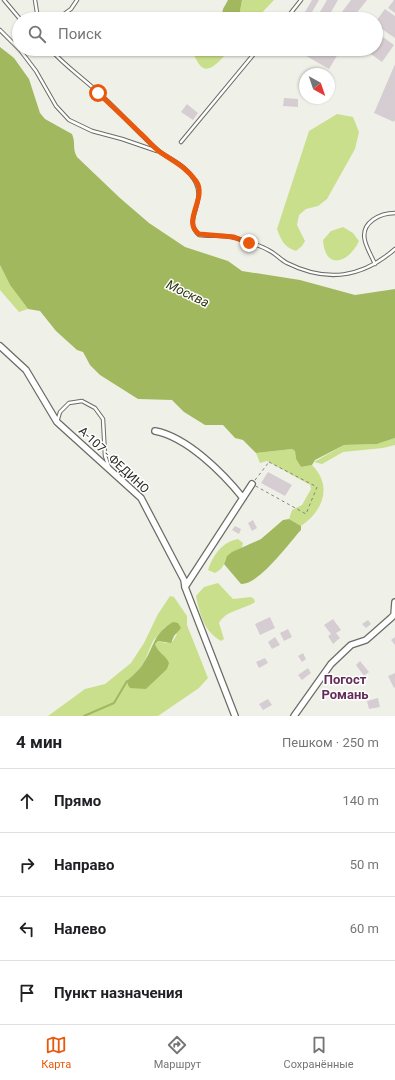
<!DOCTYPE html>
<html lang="ru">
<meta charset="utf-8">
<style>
body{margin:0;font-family:Roboto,sans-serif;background:#f2f2f2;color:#202124}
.compass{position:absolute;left:299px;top:68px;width:36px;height:36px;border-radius:50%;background:#fff;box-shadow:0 1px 3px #0004;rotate:140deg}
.stop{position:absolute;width:12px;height:12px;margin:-9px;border:3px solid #ea580c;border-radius:50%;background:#fff}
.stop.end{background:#ea580c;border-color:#fff;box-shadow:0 1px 4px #0008}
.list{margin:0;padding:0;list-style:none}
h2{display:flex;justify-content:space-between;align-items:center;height:52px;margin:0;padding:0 16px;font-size:17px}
h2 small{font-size:13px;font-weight:400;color:#757577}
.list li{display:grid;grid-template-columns:26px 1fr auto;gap:12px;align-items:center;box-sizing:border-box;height:64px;padding:0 16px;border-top:1px solid #e0e0e0}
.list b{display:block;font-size:15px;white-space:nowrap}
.list em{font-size:13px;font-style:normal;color:#757577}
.icon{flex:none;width:22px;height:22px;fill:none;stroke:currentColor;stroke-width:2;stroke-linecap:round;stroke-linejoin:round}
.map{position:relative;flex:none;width:395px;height:716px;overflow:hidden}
.search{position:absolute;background:#fff;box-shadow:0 1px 3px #0004;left:12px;right:12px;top:12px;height:44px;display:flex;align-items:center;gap:10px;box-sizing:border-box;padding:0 14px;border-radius:22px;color:#757577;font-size:15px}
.sheet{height:308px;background:#fff}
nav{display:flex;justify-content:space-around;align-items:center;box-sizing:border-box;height:56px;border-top:1px solid #e0e0e0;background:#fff;font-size:11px;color:#757577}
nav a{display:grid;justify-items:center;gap:2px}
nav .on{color:#ea580c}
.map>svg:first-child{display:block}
.green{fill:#c9df8c;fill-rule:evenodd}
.water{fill:#a2b85f}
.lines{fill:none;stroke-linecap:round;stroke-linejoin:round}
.stream{stroke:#a2b85f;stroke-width:2}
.building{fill:#d5cdd2}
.service-casing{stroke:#6a6c65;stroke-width:4.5}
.minor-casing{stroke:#6a6c65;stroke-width:8}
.path{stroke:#848580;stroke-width:1;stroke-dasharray:3 3;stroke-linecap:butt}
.service{stroke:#fff;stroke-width:2.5}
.minor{stroke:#fff;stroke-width:5.5}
.route{stroke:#ea580c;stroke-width:5}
.labels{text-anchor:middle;stroke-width:3;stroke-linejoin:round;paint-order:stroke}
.street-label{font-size:12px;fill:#2a2b28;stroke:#fff}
.water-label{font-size:13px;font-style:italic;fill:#2f3812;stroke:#fff}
.neighbourhood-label{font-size:13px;font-weight:bold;fill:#642c57;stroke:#fff}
</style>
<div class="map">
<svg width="395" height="716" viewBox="0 0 395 716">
<rect width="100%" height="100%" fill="#eff1e9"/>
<path class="green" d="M242,0H274L256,19H240V11Z
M194,49H230C223,57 208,78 199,64C195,58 194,56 194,49Z
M337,114L353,117L359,132L355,149L327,199L318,206L306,209L299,215L297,225L305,241L302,246L296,251C284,247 281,240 277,229L309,131Z
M343,227L353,233L359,241C349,263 325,271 323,240L331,231Z
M0,265L10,285L28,309L19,312L0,290Z
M395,438V445L383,448L343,452L322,464L314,462L344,445L377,444Z
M292,449L295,451L296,459L301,467L312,465C333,486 323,511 301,526L289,519L292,510L302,505L311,489L310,485L267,461L260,463L256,453Z
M238,539L243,543L242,547L225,560C224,566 221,570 215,573L208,570C213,555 222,542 238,539Z
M218,583L233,599L251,597L254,599L255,602C243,610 226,610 219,623L224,639L221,641C204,631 200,615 196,596L204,587Z
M170,596L174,597L187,616V625L208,678L199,688L158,716H48L85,689L105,684L131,663L144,643L158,614ZM165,627L177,634L173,641L166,643L157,641L155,644L157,649L165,657L152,683L146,689L139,670L145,660L153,641Z"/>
<path class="water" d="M228,0H242L240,11V19H221L223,9Z
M0,47L14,58L29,79L40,113L45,119L72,134C76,143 72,148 77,157L120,198L149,223L185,247L228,261L242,271L300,280L355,295L395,289V438L377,444L344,445L315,460L312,465L301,467L296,459L295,451L292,449L256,453L243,440L235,438L223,425H205L184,412L172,400L138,399L100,375L90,365L83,352L77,350L56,331L40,311L28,309L10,285L0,265Z
M289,519L301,526V530C289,543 259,585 241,584L224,564L227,556L232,552L261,539L283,520Z
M173,622L178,623L181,628L174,636L171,643L158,641L155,644C158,653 166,655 169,663L167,669L146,689L130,688L128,685L127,681C133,675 140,670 144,662C155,645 153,634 173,622Z"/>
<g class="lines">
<path class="stream" d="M84,716L114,703L127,681"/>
</g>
<path class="building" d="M312,0H319L308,19H301Z
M327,0H338L327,19H320L317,17Z
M351,0H367L352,19H349L341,13Z
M394,0H395V13L388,8Z
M385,9L395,16V38L376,25V21Z
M376,32L394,45L382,62L364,49H376Z
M294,49H341L329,69Z
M395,64V120L394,122L374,113Z
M284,98L298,99V107L283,106Z
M187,104L198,113L193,120L181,112Z
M268,472L292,485L285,496L261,483Z
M253,520L257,528L252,531L248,523Z
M235,526L241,529L239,534L232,530Z
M270,617L275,628L260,635L255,624Z
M333,619L341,630L336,633L340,638L333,644L328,636L331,634L324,625Z
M368,620L371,624L366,628L362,624Z
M288,629L292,637L284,641L280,633Z
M275,637L280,645L272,649L268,642Z
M395,637V645L391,640Z
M303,653L306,659L302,662L298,656Z
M265,658L268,663L259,668L256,662Z
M360,661L369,672L364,676L356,665Z
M308,668L311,673L302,680L298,675Z
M395,673V687L394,688L388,676Z
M378,698L380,707L369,709L367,701Z
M268,699L272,705L263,710L259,704Z"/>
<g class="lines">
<g class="service-casing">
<path id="service" d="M4,0L20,19
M35,0L38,19
M57,19L71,9L77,0
M286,19L301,0
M0,30L20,50L36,71L56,106L69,120L92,131L122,139L157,151
M50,49C65,66 83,78 100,94C120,112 138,133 159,151C169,159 182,163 190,174C213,200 180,219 199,235C211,237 223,234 235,238C246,241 260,245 270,251C276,254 281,260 287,263C327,283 362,278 395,249
M181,142L258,49
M375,264C372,257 367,249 365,241C360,222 381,213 395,213
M57,422L60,412L69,403L82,401L95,408L103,419L105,456L109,467"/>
</g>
<g class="minor-casing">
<path id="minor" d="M0,346L26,370L57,422L141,498L184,580L185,587L235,716
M155,431C187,437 223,473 243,498
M185,587L252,484
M294,716L331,664L351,645L366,640L391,618L394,615L395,602"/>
</g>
<path class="path" d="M269,462L317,487L306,514L252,484Z"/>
<use href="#service" class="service"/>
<use href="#minor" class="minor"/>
</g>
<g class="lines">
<path class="route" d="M98,93C112,106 126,119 140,133C147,139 153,147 160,152C173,161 186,167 196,181C208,198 181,221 199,234L234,237L249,243"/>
</g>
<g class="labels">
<g class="street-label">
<text transform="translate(114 460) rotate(43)" y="4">А-107 - ФЕДИНО</text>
</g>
<g class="water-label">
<text transform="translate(188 293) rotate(26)" y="5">Москва</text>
</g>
<g class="neighbourhood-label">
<text x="345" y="684">Погост<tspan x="345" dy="15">Романь</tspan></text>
</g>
</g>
</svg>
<svg class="compass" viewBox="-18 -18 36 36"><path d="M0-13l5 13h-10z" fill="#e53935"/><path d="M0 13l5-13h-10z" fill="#757577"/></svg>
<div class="stop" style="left:98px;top:93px"></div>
<div class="stop end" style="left:249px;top:243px"></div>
<div class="search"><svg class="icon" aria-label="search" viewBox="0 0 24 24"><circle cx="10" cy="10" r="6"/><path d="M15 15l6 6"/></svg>Поиск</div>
</div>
<section class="sheet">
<h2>4 мин<small>Пешком · 250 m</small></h2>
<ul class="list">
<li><svg class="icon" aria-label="ahead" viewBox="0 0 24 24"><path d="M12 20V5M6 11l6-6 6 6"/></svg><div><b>Прямо</b></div><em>140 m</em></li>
<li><svg class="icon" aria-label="right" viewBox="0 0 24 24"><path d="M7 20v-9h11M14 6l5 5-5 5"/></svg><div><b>Направо</b></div><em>50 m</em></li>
<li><svg class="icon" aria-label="left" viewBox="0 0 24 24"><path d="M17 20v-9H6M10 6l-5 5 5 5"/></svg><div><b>Налево</b></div><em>60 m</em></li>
<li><svg class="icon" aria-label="arrive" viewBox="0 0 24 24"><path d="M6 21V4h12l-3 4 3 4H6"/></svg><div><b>Пункт назначения</b></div></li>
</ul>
</section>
<nav>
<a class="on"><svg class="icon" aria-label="map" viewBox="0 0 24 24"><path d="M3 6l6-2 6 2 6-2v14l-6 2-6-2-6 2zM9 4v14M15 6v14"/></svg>Карта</a>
<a><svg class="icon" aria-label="directions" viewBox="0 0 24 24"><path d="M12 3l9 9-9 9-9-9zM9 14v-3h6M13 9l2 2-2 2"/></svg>Маршрут</a>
<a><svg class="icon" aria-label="saved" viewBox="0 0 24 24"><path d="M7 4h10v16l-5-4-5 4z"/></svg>Сохранённые</a>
</nav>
